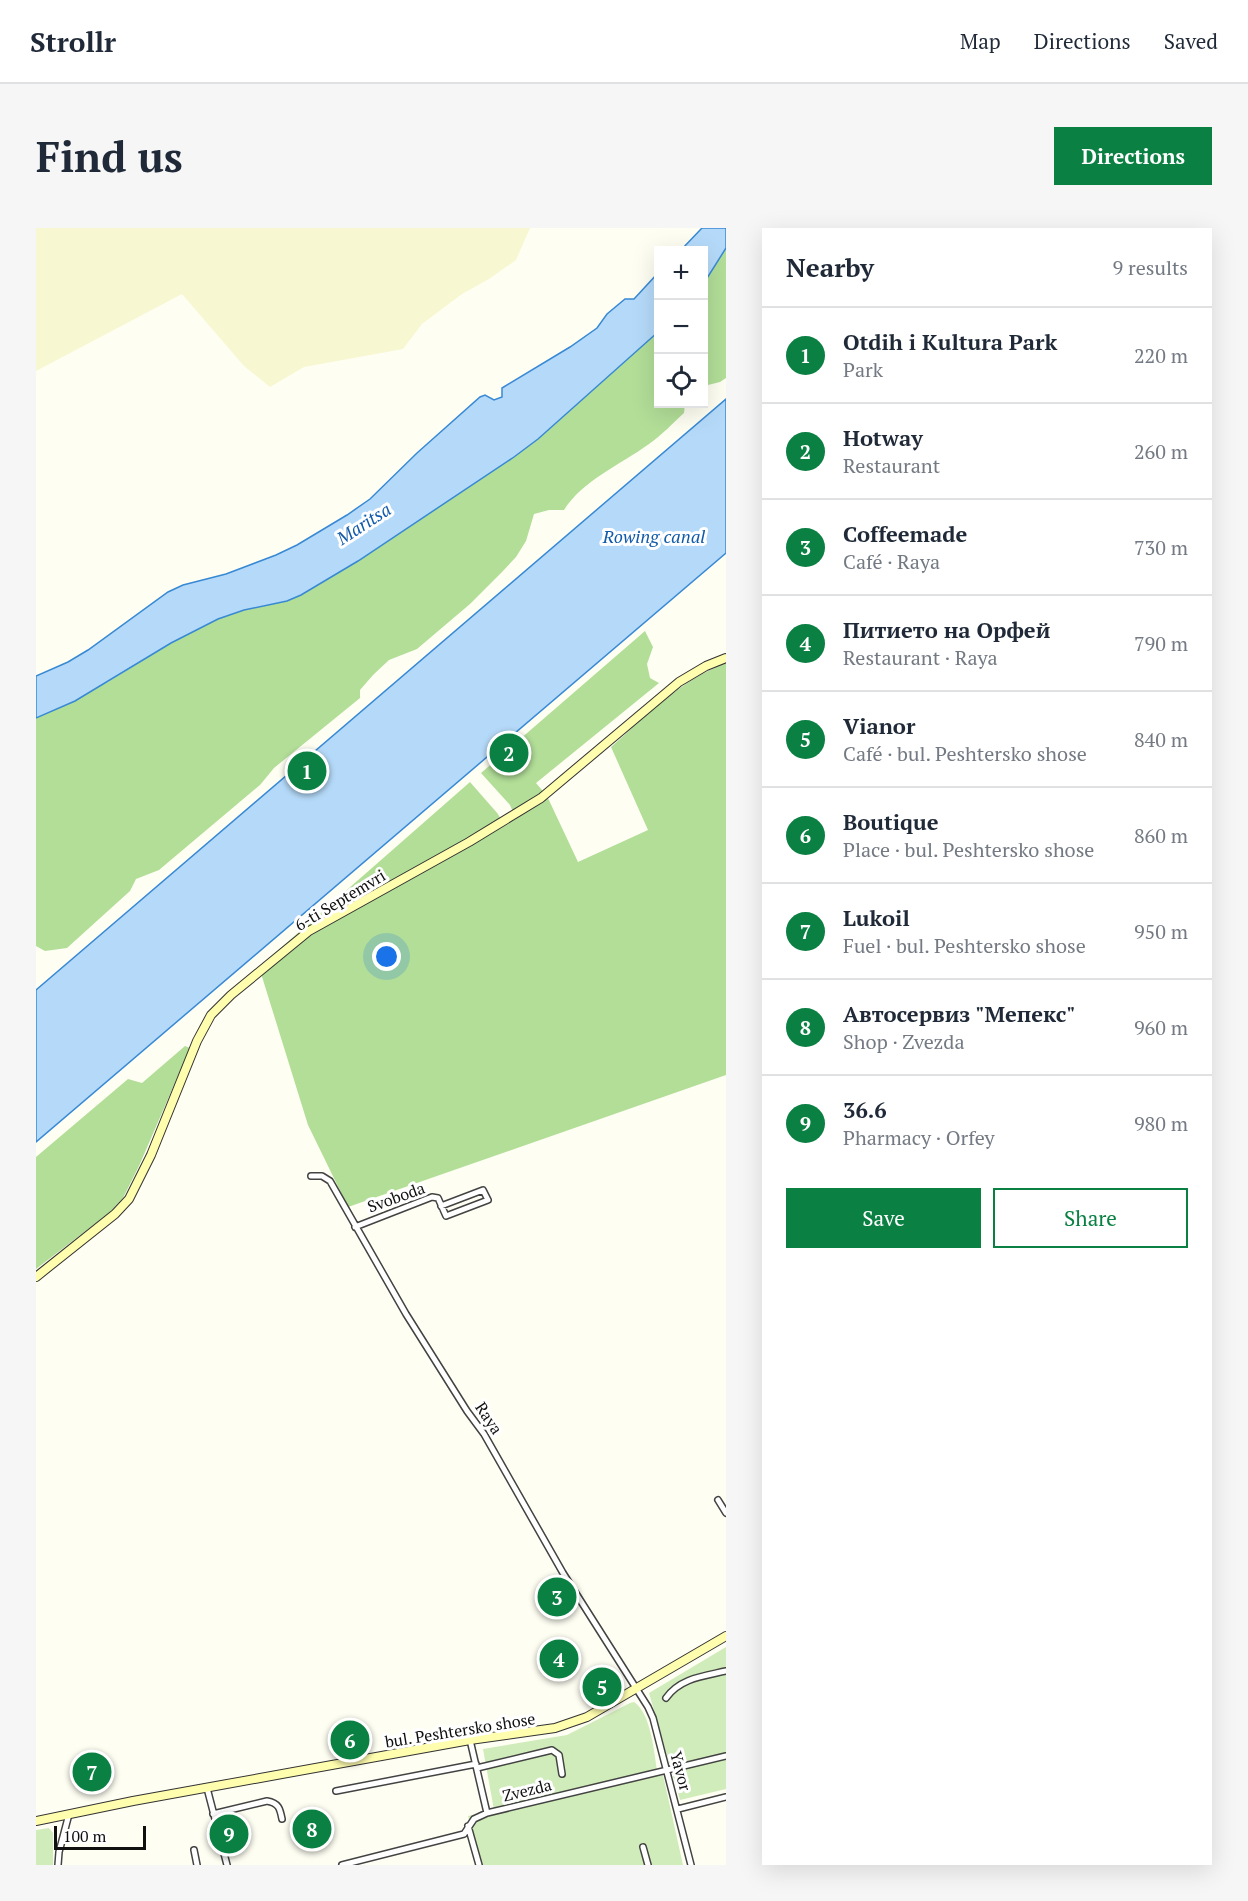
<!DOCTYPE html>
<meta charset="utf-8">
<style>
body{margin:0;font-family:"PT Serif",serif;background:#f6f6f7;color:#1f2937}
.controls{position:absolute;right:18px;top:18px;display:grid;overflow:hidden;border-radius:0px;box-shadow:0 6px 24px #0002}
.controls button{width:54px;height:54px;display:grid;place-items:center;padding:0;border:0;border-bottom:2px solid #e0e1e3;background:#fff;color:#1f2937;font:30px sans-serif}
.scale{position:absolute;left:18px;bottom:15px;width:92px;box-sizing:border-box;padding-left:6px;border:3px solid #101010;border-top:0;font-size:16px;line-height:21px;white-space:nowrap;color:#101010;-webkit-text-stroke:4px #fff;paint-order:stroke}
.you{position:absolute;left:351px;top:729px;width:21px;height:21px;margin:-15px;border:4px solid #fff;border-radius:50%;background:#1a73e8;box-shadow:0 0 0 9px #1a73e833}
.badge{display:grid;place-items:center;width:39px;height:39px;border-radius:50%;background:#0b8043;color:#fff;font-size:20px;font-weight:700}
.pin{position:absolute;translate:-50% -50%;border:3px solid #fff;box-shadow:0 2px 6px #0006}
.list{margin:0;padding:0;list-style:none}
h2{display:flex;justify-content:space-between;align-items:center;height:78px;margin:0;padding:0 24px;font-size:26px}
h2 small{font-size:20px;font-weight:400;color:#747a83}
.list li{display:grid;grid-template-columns:39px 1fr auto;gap:18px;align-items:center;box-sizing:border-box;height:96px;padding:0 24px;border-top:2px solid #e0e1e3}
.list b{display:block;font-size:22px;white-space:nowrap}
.list p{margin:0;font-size:20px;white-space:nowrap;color:#747a83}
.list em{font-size:20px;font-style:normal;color:#747a83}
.actions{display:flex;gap:12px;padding:18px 24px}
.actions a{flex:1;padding:14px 0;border:2px solid #0b8043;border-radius:0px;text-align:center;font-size:21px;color:#0b8043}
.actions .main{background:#0b8043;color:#fff}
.icon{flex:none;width:33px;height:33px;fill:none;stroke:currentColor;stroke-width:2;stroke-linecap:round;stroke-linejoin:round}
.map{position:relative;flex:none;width:690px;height:1637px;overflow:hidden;border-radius:0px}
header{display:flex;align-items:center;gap:36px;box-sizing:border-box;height:84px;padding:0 30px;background:#fff;border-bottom:2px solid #e0e1e3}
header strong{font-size:28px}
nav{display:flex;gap:33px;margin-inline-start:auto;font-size:21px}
.intro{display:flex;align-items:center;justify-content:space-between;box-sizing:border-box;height:144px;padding:0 36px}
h1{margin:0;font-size:42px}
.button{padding:15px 27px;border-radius:0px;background:#0b8043;color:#fff;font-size:21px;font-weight:700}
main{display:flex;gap:36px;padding:0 36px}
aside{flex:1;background:#fff;border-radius:0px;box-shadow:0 6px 24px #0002}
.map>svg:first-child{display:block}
.farmland{fill:#f7f7d1}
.green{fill:#d0ecba}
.forest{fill:#b2de98}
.water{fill:#b5daf9;stroke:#3889d4;stroke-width:1.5}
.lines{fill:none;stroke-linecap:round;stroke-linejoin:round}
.street-casing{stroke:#434343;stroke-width:8}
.secondary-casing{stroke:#323232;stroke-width:10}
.street{stroke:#fff;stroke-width:5}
.secondary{stroke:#fffdae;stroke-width:8}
.labels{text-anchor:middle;stroke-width:6;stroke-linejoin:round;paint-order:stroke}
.street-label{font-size:16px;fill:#101010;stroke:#fff}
.water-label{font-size:18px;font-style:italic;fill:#115aaa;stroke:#fff}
</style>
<header>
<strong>Strollr</strong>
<nav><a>Map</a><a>Directions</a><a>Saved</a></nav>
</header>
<div class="intro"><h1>Find us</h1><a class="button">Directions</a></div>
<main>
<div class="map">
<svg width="690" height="1637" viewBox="0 0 690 1637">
<rect width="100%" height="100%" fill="#fffef3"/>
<path class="farmland" d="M0,0H494L480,32L453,51L426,66L386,96L367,121L268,139L234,159L208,138L146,66L0,143Z"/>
<path class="green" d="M690,1419V1561L644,1572L613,1465Z
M598,1474C616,1486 618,1527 622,1548L627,1547L647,1637H445L432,1588L458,1582L447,1521L531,1507L594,1475Z
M13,1600L17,1605V1637H0V1602Z"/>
<path class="forest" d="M690,20V150L684,154L668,158V55Z
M622,104V176H649L648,185C637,195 626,207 613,216C584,237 547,252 528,282H513L498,286L490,313L480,329L466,344L434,376L381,421L353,432L337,447L324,462V470L238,540L224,557L123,642L100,651L94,663L31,720L9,723L0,718V490L72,454L135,415L182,391L208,382L251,373L265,367L322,333L478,229L502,211Z
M609,403L617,419L611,436L614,450L623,455L500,555L511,568L542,634L612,602L575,519C611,487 645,452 690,435V847L312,979L272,897L223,739L434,554L462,586L468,598L480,591L474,577L445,545Z
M149,818L154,820L103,938L87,970L73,985L0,1041V929L92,851L106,855Z"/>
<path class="water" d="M666,0H690V20L668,55V22H645Z
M622,45V104L502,211L478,229L322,333L265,367L251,373L208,382L182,391L135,415L39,473L0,490V448L32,434L52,422L132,364L147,357L190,346L240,327L261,317L311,287L334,271L381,225L444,169L449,167L458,172L466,169V160L534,119L561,100L571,86L589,71H598Z
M690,171V325L0,914V762Z"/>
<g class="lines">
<g class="street-casing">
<path id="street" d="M275,948H286L294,953L370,1086L431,1183L448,1206L527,1345L612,1479L617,1490L655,1637
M319,999L396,969L402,970L410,988L452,972L447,962L405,978
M682,1272L690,1285
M630,1470C644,1450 668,1448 690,1443
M434,1512L451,1585
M441,1540L516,1522L523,1527L526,1546
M171,1560L191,1637
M300,1563L440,1536
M642,1581L690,1569
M177,1586L231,1573C243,1575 244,1581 246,1591
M432,1598L443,1637
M607,1619L612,1637
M158,1622L161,1637
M22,1637L23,1624L33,1586
M306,1637L428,1606L438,1591L451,1585L690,1528"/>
</g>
<g class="secondary-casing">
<path id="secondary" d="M0,1049L79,986L93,971L115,927L161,813L175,787L195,767L273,703L433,614L505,570L643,454L670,438L690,430
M0,1593L97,1573L434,1512L519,1500L551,1489L690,1408"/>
</g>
<use href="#street" class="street"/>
<use href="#secondary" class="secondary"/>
</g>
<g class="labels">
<g class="street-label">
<text transform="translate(304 672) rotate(-31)" y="6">6-ti Septemvri</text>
<text transform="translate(360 969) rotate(-20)" y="6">Svoboda</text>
<text transform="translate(453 1190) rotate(56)" y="6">Raya</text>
<text transform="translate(424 1502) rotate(-9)" y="6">bul. Peshtersko shose</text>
<text transform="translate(645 1543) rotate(75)" y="6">Yavor</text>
<text transform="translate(491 1562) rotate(-14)" y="6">Zvezda</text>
</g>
<g class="water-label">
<text transform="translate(328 296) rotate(-33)" y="6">Maritsa</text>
<text x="618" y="315">Rowing canal</text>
</g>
</g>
</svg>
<div class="controls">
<button>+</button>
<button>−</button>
<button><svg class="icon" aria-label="locate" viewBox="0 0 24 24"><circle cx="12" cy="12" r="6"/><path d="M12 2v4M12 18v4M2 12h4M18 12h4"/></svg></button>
</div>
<div class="scale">100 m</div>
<div class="you"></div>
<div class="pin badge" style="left:271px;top:543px">1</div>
<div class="pin badge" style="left:473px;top:525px">2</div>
<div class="pin badge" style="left:521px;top:1369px">3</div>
<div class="pin badge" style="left:523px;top:1431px">4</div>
<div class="pin badge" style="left:566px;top:1459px">5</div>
<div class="pin badge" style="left:314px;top:1512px">6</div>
<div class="pin badge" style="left:56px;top:1544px">7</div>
<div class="pin badge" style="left:276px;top:1601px">8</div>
<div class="pin badge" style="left:193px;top:1606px">9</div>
</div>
<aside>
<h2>Nearby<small>9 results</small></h2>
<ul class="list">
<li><span class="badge">1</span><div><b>Otdih i Kultura Park</b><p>Park</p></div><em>220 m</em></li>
<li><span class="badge">2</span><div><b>Hotway</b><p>Restaurant</p></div><em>260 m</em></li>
<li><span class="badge">3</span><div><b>Coffeemade</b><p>Café · Raya</p></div><em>730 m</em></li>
<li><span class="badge">4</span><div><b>Питието на Орфей</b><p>Restaurant · Raya</p></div><em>790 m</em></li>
<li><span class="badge">5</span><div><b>Vianor</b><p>Café · bul. Peshtersko shose</p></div><em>840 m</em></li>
<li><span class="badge">6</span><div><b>Boutique</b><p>Place · bul. Peshtersko shose</p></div><em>860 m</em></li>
<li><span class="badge">7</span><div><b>Lukoil</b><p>Fuel · bul. Peshtersko shose</p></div><em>950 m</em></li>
<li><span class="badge">8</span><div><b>Автосервиз &quot;Мепекс&quot;</b><p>Shop · Zvezda</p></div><em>960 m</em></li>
<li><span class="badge">9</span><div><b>36.6</b><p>Pharmacy · Orfey</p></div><em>980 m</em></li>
</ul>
<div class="actions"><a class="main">Save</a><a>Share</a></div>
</aside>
</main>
